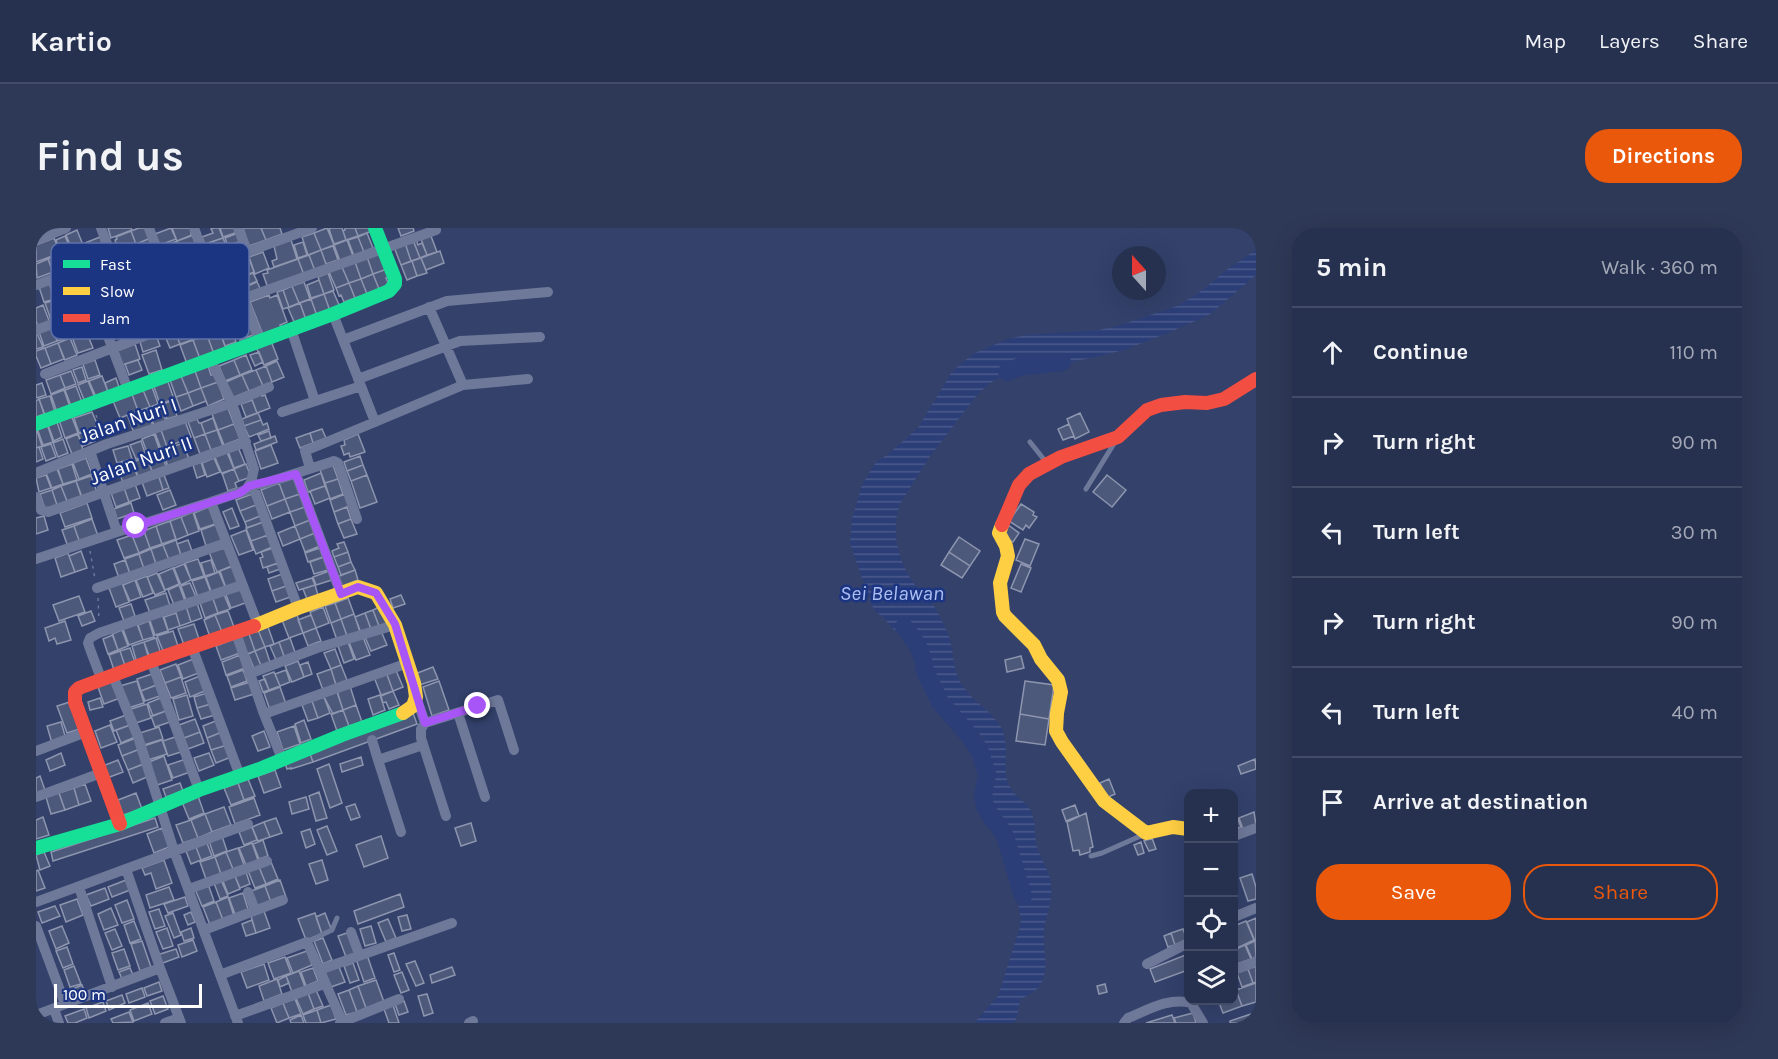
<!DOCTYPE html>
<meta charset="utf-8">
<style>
body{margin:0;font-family:Karla,sans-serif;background:#2e3957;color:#f1f3f6}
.controls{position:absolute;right:18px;bottom:18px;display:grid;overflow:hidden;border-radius:12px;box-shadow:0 6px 24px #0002}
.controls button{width:54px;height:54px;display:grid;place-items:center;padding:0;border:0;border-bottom:2px solid #424c67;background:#263150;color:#f1f3f6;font:30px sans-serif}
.compass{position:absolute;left:1076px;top:18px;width:54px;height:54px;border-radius:50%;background:#263150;box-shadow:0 6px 24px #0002;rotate:339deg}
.scale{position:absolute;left:18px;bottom:15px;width:148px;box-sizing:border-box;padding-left:6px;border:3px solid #fff;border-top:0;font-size:16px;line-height:21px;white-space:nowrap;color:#fff;-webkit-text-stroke:4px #1b3583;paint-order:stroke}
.stop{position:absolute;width:18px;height:18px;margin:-14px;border:4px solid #a855f7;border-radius:50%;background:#fff}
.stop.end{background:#a855f7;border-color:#fff;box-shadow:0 2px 6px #0008}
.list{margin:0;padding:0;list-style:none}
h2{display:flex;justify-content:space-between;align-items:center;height:78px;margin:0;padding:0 24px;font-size:26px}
h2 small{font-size:20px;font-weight:400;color:#a4a9b7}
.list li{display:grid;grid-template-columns:39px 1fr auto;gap:18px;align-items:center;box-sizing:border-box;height:90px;padding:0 24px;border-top:2px solid #424c67}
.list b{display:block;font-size:22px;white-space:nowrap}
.list em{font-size:20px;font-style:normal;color:#a4a9b7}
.actions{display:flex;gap:12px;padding:18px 24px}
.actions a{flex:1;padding:14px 0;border:2px solid #ea580c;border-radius:24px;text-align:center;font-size:21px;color:#ea580c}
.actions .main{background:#ea580c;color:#fff}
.icon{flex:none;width:33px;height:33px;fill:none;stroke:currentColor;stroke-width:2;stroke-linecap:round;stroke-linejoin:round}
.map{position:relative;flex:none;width:1220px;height:795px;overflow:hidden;border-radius:24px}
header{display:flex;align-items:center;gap:36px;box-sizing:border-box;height:84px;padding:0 30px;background:#263150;border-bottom:2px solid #424c67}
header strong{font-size:28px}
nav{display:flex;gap:33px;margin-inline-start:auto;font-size:21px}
.intro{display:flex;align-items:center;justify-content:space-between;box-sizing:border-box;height:144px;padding:0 36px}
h1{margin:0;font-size:42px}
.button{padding:15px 27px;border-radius:24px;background:#ea580c;color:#fff;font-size:21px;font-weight:700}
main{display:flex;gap:36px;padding:0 36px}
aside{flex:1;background:#263150;border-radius:24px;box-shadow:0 6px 24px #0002}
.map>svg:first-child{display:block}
.water{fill:url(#water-rules)}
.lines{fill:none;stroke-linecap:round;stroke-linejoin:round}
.river{stroke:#2c3e77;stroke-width:18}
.building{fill:#4d597a;stroke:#8d95af;stroke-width:1.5}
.path{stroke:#6e7899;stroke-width:1.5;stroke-dasharray:3 4.5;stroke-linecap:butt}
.lane{stroke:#6e7899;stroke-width:5}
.street{stroke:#6e7899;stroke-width:10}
.fast{stroke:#16e098;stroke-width:14}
.slow{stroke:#ffcf43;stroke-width:14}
.jam{stroke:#f24e42;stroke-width:14}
.route{stroke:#a855f7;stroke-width:8}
.labels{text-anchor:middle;stroke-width:5;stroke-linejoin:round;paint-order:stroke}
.street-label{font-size:20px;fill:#fff;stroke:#1b3583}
.water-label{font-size:21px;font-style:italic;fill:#acbff2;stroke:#1b3583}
.key{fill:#1b3583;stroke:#5f72a8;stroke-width:1.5}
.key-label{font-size:16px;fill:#fff}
</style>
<header>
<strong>Kartio</strong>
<nav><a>Map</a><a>Layers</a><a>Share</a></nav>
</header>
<div class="intro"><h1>Find us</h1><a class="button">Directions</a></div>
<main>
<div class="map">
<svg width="1220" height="795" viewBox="0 0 1220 795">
<defs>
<pattern id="water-rules" width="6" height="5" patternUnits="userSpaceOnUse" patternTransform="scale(1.5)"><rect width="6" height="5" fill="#2c3e77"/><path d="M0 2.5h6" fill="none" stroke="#4c5b8b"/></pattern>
</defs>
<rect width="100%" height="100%" fill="#33416b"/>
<path class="water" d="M1220,22V47L1173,87L1132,105L1091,121L1065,128L1030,135L995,138L969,147L954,155L941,167L892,231L864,276C854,303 862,334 879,357C883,363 890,368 895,374C902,383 907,395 912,406C920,426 914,441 929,461C939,475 959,486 966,501C974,518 966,538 972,555C976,567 989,572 995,583C1000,594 998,607 1001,619C1005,632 1014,643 1015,657C1017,673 1010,687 1008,702C1006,720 1014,738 1005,756C1000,764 991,767 984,772L981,789L978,795H938L962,768L984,699L985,691L978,656L982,639L969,597L951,573L949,564L954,546V537L951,519L947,510L941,503L925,494L906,471L898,456L885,423L880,416L858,402L847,389L840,384L835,376L814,315L816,291L826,257L840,234L851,227L882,200L915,145L924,136L939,125L972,111L990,107L1063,102L1081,98L1141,78L1164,64L1193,40Z"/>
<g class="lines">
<path class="river" d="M971,144L983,139L1026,134
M868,399L881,416L887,431L889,443L904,474L932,506L944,524L951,546L947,568L949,578L955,589L962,597L969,608L987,668"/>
</g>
<path class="building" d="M72,0H95L96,2L75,10Z
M103,0H112L115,10L100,16L95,3Z
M135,0L140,11L124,17L119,6Z
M136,0H155V8L141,13Z
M178,0H183L187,10L169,16L166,9L177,5L175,1Z
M184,0H201L202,4L187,9Z
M207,0H225L230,12L213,18Z
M225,0H244L246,6L230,12Z
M291,0L298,17L285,22L278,5Z
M295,0H306L310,12L298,16L293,1Z
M309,0H319L322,8L310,12L307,3L309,2Z
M319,0H335L336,3L322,8Z
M362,0H377L378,3L365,8Z
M41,2L47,17L36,22L30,7Z
M95,3L100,16L84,22V19L82,20L79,12L81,11L80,9Z
M202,5L205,13L192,18L189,10Z
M278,5L285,22L272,27L266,9Z
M331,5L337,20L328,24L322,9Z
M156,7L161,19L146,25L141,13Z
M29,8L35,22L25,26L20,12Z
M395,8L401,24L391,27L385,11Z
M64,9L70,26L55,32L49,15Z
M322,9L328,24L318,28L312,12Z
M18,10L24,25L0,34V17Z
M115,10L120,22L104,28L100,16Z
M187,10L191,20L173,26L169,16Z
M380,11L382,17L386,15L391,27L384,30L377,12Z
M255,12L261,31L238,39L236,33L241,31L238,18Z
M311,12L317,28L304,33L298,17Z
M377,12L384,30L375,33L369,15Z
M141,13L146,25L127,31L123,20Z
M205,13L208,21L195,26L192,18Z
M267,14L271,27L262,30L258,17Z
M369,15L375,33L365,37L358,19Z
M297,18L302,32L290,36L285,22Z
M285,22L291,39L279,43L273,27Z
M404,23L408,35L390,42L385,30Z
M227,24L233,40L219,46L213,29Z
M345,24L351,41L337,46L331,29Z
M25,26L31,42L18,47L12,31Z
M273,27L279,43L268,47L262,31Z
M212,28L218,44L211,47L209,42L205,44L201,32Z
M331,29L337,46L325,51L319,34Z
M385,30L391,45L381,48L376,33Z
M12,31L17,44L1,50L0,36Z
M262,31L268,47L232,60L227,46L232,45L231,42Z
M376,33L381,48L371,52L365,37Z
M319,34L325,51L313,55L306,39Z
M306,39L313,55L300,60L293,44Z
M351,41L354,49L350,50L353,57L343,61L337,46Z
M217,45L221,53L210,58L207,49Z
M292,45L298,62L288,66L282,49Z
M337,46L343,61L331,66L325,51Z
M325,51L331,66L319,70L313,55Z
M283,52L288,66L275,70L271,57Z
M221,54L225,62L210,68L207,60Z
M268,54L274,71L263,75L256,58Z
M13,55L19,71L8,74L3,59Z
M313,55L319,70L308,74L305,67L303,68L300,60Z
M256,58L263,75L253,79L247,62Z
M247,62L253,79L247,81L241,64Z
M297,63L304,79L294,83L288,66Z
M288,66L294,83L281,88L275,71Z
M233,67L234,70L241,67L251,94L244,97L246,100L227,107L214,74Z
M275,71L281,88L270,92L264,75Z
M20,72L26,88L15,92L9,75Z
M264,75L270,92L259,96L252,80Z
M7,77L14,95L2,99L0,93V80Z
M164,89L171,107L157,112L151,94Z
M212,93L217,107L204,112L198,98Z
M28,95L33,109L21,113L16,99Z
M16,99L21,113L8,118L3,104Z
M151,99L156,112L144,116L139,104Z
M195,99L200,114L189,118L184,103Z
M183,102L190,121L178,126L171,107Z
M0,103L7,119L0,121Z
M50,103L57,120L42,125L36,109Z
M139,104L144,116L134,120L129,108Z
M120,107L124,118L107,124L104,114Z
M171,107L178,126L164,131L157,112Z
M34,110L41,127L29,132L22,115Z
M157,112L164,131L151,136L144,117Z
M235,113L242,131L228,137L220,119Z
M22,115L28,131L15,136L9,120Z
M99,116L104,131L86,137L81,123Z
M9,120L15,136L5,140L0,128V123Z
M120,122L126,142L113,146L106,127Z
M223,124L227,134L219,138L214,127Z
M210,127L216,142L204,147L198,132Z
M59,132L64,147L52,151L47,136Z
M102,132L106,142L93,147L89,136Z
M198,132L204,147L189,153L183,138Z
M241,133L248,149L236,154L230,138Z
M172,138L175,147L179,146L182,154L165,160L159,143Z
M230,138L236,154L227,158L220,142Z
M46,139L50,152L42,155L37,142Z
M220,142L227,158L213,163L206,147Z
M35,143L40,156L29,160L24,147Z
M159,143L165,160L152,165L145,148Z
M24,147L29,160L15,166L10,152Z
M206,147L213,163L196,170L190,154Z
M66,148L72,164L60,169L53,153Z
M145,148L152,165L140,169L134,152Z
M80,150L83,159L72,164L69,155Z
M131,151L138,171L124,176L117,156Z
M52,153L59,170L49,174L42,157Z
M182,154L188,171L172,178L165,160Z
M6,155L10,167L0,170V157Z
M40,158L46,174L35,178L29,162Z
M116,159L122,176L114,179L107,162Z
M165,160L170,173L157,178L152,165Z
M28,162L34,179L21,184L15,167Z
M107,162L114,179L102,183L96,166Z
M152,165L157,178L145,183L140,169Z
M225,165L226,168L229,167L234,180L221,185L215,169Z
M96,166L102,183L84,190L77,173Z
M14,168L19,184L9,187L3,171Z
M3,171L8,186L0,189V173Z
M216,172L221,185L210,189L205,176Z
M136,173L141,188L131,191L126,176Z
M124,177L130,193L118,197L112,181Z
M192,180L198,196L182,202L176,186Z
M111,182L117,198L98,205L92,189Z
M56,184L62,198L43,205L38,190Z
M222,185L225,192L208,198L206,191Z
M1044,185L1053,204L1039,211L1031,191Z
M35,187L42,205L29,210L23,192Z
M177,190L181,202L169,206L165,195Z
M161,191L163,195H165L169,206L158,210L152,194Z
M225,192L227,197L231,195L233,201L213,209L208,198Z
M149,193L155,209L131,219L125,202Z
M21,194L26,209L18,213L12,197Z
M11,196L17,214L7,217L1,200Z
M198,196L204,211L188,217L182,202Z
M1033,196L1038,208L1027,212L1022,201Z
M286,201L290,210L277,215L274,205Z
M55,202L59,213L47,218L42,206Z
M125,202L131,219L125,221L119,205Z
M181,202L187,218L175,222L169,206Z
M1,203L6,218L0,220V204Z
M233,203L235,210L225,213L222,207Z
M274,205L277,215L264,220L260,210Z
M42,206L47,222L36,226L30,211Z
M118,206L124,223L112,227L106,211Z
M169,206L175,222L164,226L158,210Z
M322,206L329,224L314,229L313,225L308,227L305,218L309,217L308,212Z
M239,208L241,214L220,222L218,216Z
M27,211L32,225L22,229L17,215Z
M105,213L110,228L100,231L94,217Z
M147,215L153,231L132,238L126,223Z
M15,216L20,229L10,233L5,219Z
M235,217L242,235L225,241L219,223Z
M92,218L96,231L81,235L77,222Z
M3,219L7,231L0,234V220Z
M202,219L209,236L198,240L192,223Z
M190,222L198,241L186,246L178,227Z
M125,224L131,241L117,246L111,229Z
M324,228L327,237L311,243L308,234Z
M111,229L117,246L103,251L97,234Z
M50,230L56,246L43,251L37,235Z
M178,230L184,244L171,249L166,235Z
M95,232L102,250L87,255L81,237Z
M165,234L169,247L161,250L157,237Z
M36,236L41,252L27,256L22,241Z
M210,236L215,249L203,253L198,241Z
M297,237L302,251L289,255L284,242Z
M327,237L331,247L315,253L311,243Z
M21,241L27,256L16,260L10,245Z
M198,241L203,253L199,255L201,260L192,263L186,245Z
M285,245L289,258L272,264L268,252Z
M10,247L15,260L3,264L0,250Z
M128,247L133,260L127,262L123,249Z
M331,247L341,274L324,280L315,253Z
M1071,247L1090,262L1076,279L1057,264Z
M55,248L61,264L46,269L40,253Z
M123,249L127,262L111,268L106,254Z
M258,250L264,266L249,271L243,255Z
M302,251L307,266L294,271L289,255Z
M40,253L45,268L31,273L25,258Z
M243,255L249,271L231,278L225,262Z
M99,256L104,270L93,274L88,260Z
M25,258L31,273L21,277L16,262Z
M289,258L294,270L279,276L274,263Z
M88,260L93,274L80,279L75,265Z
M16,262L21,277L9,281L4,266Z
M134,262L140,277L127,282L121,267Z
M216,266L220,277L204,283L200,272Z
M264,266L269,279L254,284L249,271Z
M309,266L313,278L298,284L294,272Z
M249,271L254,284L236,291L231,278Z
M51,275L56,290L29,299L24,285Z
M95,275L98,285L81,291L78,281Z
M985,276L998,284L997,287L1001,289L993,300L990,297L987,302L973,293Z
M220,277L224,288L209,294L204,283Z
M173,279L179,296L164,301L158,285Z
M269,279L274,292L259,298L254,284Z
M311,279L315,291L302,296L298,284Z
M196,280L203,298L194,301L187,284Z
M157,284L163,303L152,307L145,289Z
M8,288L12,302L0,306V290Z
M224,288L227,294L211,300L209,294Z
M145,289L152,307L140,312L134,293Z
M56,291L62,308L44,315L38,298Z
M315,291L321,306L308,310L302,296Z
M274,292L279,305L264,311L259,298Z
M134,293L140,311L126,316L120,298Z
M227,294L232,307L215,313L210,300Z
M181,296L187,312L170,318L165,302Z
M971,296L983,305L977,314L965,306Z
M38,298L44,315L32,319L26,302Z
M120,298L126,316L114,320L108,303Z
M259,298L264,311L247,318L242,305Z
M210,302L217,322L203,327L195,308Z
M108,303L114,320L103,325L96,307Z
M279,305L284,318L269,324L264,311Z
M96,307L103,325L88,330L81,312Z
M232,307L236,319L220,326L215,313Z
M923,309L944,323L934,338L913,324Z
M989,311L1003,316L994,338L980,332Z
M140,312L145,327L133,332L127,317Z
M152,312L156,323L145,327L141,316Z
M308,314L312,324L298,329L296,323L303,320L301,316Z
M127,317L133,332L120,336L115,321Z
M190,318L198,337L181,344L173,324Z
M237,320L242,335L227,340L224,330L227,329L225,324Z
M284,320L287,329L272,334L269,325Z
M115,321L120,336L108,341L103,326Z
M45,323L51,340L39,344L33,328Z
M312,324L315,334L302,339L298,329Z
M913,324L934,338L926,350L905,337Z
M32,325L39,344L25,349L19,330Z
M103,326L108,341L94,346L89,331Z
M288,329L292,342L278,346L274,334Z
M162,331L168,348L155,352L149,335Z
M89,332L94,346L83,350L78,336Z
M175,332L179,345L169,348L165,335Z
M315,334L319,342L305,347L302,339Z
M242,335L244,341L233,345L231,339Z
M148,336L155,352L145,357L138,340Z
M985,336L995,340L985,364L975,360Z
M197,338L203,355L190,360L184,343Z
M137,340L143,356L129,362L123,346Z
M319,342L322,352L305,359L301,349Z
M293,343L296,352L280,357L277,349Z
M183,344L190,361L176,366L170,349Z
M121,345L129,363L119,367L111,349Z
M249,345L253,357L236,363L232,351Z
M111,348L117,365L107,369L100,352Z
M169,349L175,365L162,369L156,353Z
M276,350L279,357L263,362L260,355Z
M99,352L105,369L94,373L87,357Z
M86,355L93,374L80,379L73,360Z
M154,355L160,369L150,372L145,358Z
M143,357L149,373L138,377L132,362Z
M253,357L257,368L240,374L236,363Z
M279,357L282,367L271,371L267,361Z
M206,358L212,374L195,380L189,364Z
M187,364L194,381L182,385L176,368Z
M130,365L134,378L114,385L109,372Z
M365,367L369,376L357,380L354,371Z
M43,368L49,384L23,393L17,377Z
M176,368L182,385L169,390L163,372Z
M312,370L318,386L305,391L299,375Z
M161,375L166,390L155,394L150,378Z
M299,375L305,391L295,395L289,378Z
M95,376L99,388L88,393L83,380Z
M347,377L354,394L343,398L337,382Z
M150,378L155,394L144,398L139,382Z
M287,379L293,395L280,400L274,384Z
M337,382L343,398L335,401L329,385Z
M55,383L59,393L46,398L42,388Z
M192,383L198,399L186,404L179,387Z
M140,385L144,398L132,402L128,389Z
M329,385L335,401L325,405L319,389Z
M126,386L132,403L119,407L113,390Z
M318,386L324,404L311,408L305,391Z
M179,387L186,404L174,409L168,392Z
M261,387L267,405L253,410L246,392Z
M275,387L280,400L267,405L262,392Z
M305,391L311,408L301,412L295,395Z
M29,393L35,412L21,416L19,410L13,413L9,400Z
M113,393L118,409L107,412L102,397Z
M101,396L107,412L93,417L87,401Z
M158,396L163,411L148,417L142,401Z
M232,399L238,416L229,419L222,402Z
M280,400L285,413L272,418L267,405Z
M86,402L92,418L82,422L76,406Z
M222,402L229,419L219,423L213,406Z
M137,403L142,418L127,423L121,408Z
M345,403L351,417L335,423L329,409Z
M213,406L219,423L211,426L204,409Z
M77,407L82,422L72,426L67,411Z
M327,409L334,427L320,432L313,414Z
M120,410L125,426L114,430L108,414Z
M254,410L260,427L249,431L243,414Z
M198,411L204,425L185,432L180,418Z
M108,414L113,431L101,435L96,418Z
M243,414L249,431L241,434L234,418Z
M312,414L318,431L308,435L302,418Z
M229,419L235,437L226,440L219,423Z
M94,420L100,437L90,441L84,423Z
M299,421L305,437L295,441L288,425Z
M84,423L90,441L79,445L73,427Z
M219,423L226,440L219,443L212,426Z
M204,427L209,440L190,447L186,434Z
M985,428L988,440L971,444L969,432Z
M160,430L165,444L147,451L142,437Z
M262,433L268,449L256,454L249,438Z
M272,434L276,446L268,449L264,437Z
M140,436L145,449L129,455L124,442Z
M305,437L311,452L300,457L295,441Z
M397,439L402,451L383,457L379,446Z
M359,440L367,459L357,463L350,444Z
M295,441L300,457L287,462L281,446Z
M207,442L211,453L195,459L191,448Z
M250,442L254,454L244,458L239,446Z
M238,444L244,458L233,462L227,448Z
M350,444L357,463L345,467L338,449Z
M119,445L123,456L105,463L101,451Z
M166,447L171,462L154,469L149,454Z
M145,449L150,465L135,470L129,455Z
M229,451L233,462L227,464L223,453Z
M79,453L84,470L68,476L62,459Z
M101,453L108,475L92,480L84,458Z
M403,453L413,482L396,488L387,459Z
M989,453L1018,457L1013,491L984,486Z
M214,454L218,466L199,472L195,460Z
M120,457L124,468L109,473L105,463Z
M314,458L320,477L307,482L301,463Z
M244,459L250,476L234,482L228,465Z
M300,461L307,482L297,486L288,469Z
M357,463L363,477L353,481L350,474L347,475L345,468Z
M171,465L175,476L161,480L158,469Z
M151,467L157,488L143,492L137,471Z
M344,467L349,482L337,487L332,471Z
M127,469L132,482L117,488L112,475Z
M288,469L294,485L282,490L276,473Z
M64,470L67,479L54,482L52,474Z
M37,473L47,500L31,505L21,478Z
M276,473L282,490L272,493L266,477Z
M111,476L115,490L97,496L92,482Z
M175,476L179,487L165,491L161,480Z
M320,477L326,494L313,498L307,482Z
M133,482L137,493L119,499L115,488Z
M307,482L313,498L301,503L295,486Z
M377,485L381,496L277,534L273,523Z
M984,486L1013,491L1009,517L980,513Z
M90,487L94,497L78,503L74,493Z
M159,491L164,504L148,510L143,497Z
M182,492L186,504L171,510L167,498Z
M268,492L275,511L265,515L259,496Z
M25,494L30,511L16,515L11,498Z
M74,497L81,514L65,520L59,503Z
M94,497L99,509L85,515L80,502Z
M258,498L264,516L247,522L241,504Z
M123,499L127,511L108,517L104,505Z
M228,503L234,519L222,523L216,508Z
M164,504L168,515L152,521L148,510Z
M186,504L191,517L175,522L171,510Z
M142,508L148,523L132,528L127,513Z
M100,510L104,521L86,528L82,517Z
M126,512L131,526L112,532L108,518Z
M191,517L195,529L180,535L175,522Z
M104,521L110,535L92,542L86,528Z
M273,523L277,534L255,541V540L251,541L249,535Z
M25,525L29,537L14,543L10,532Z
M173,525L178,537L163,543L158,530Z
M128,528L136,552L121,557L113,534Z
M325,529L327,537L306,544L304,536Z
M150,531L154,544L137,550L132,537Z
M1219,531L1220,541L1205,546L1202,538Z
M82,532L87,544L71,550L67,538Z
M108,536L113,548L97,555L92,542Z
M293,536L306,575L294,580L281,541Z
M239,542L245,559L228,565L222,548Z
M4,548L10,565L0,569V550Z
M212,551L219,568L208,572L202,555Z
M1073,551L1079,566L1070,570L1064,555Z
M144,555L147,563L130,569L127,561Z
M202,555L208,572L195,577L188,560Z
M49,556L55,573L43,577L38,560Z
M38,560L43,577L29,582L23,565Z
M283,564L291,590L280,593L273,568Z
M23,565L29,582L15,586L10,569Z
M100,565L106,581L87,587L82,572Z
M162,568L168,585L153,591L146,574Z
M270,569L273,581L256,586L253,574Z
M218,570L224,587L199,596L193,579Z
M319,576L324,589L315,592L310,579Z
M1039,577L1043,588L1030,593L1026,582Z
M188,579L195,597L176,604L169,586Z
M1218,584L1220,597L1207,601L1203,590Z
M1050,585L1057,619L1054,620V624L1044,627L1043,622L1037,623L1031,594Z
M169,586L176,604L162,610L155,592Z
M7,589L13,607L0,611V592Z
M1201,589L1205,599L1198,602V590Z
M119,590L122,599L17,633L15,624Z
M240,590L246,605L234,609L228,594Z
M155,592L162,610L147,615L140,597Z
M228,594L234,609L222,613L216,599Z
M435,595L440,613L425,618L419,600Z
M291,598L301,623L291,627L281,602Z
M216,599L221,612L208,617L203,604Z
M126,600L133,619L118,625L111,606Z
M274,601L279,616L270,620L265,604Z
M186,608L191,623L178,628L173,613Z
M345,608L352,630L328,639L320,617Z
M1116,610L1120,621L1113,623L1108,613Z
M227,612L232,628L223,631L217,616Z
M1105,614L1108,625L1102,627L1098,617Z
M171,615L176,628L165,632L160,619Z
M216,615L222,632L210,637L203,620Z
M160,619L165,632L155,636L150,623Z
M202,620L208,637L197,641L190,624Z
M8,624L14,638L4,642L0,627Z
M190,624L197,641L185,646L179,629Z
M179,629L185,646L170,651L164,634Z
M128,632L136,655L120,661L115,645L109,647L106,640Z
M286,632L292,652L280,656L273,636Z
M235,634L242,651L230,656L223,639Z
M223,639L230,656L219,660L212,643Z
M2,642L9,660L0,663V643Z
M210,644L214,656L204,660L199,648Z
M1216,646L1220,659V671L1212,673L1204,650Z
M199,648L204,661L192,666L187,653Z
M90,652L94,662L76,669L72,659Z
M185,652L192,668L184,671L178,655Z
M244,652L250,669L235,674L229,658Z
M172,656L178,673L166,678L159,661Z
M229,658L235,674L221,679L215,663Z
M133,659L138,672L114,680L110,667Z
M69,660L73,671L55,678L50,667Z
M207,665L213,684L200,689L193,670Z
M364,666L368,679L322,696L318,683Z
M149,669L152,678L132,685L128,676Z
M192,669L198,688L187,692L180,674Z
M41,671L47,687L30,694L24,677Z
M91,672L98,691L86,695L79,677Z
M180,674L187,692L174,697L167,679Z
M19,678L24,688L6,695L2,684Z
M75,680L82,697L68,702L62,686Z
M123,681L129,698L119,701L113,684Z
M228,683L234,700L220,705L215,688Z
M155,684L159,694L152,697L148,687Z
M137,685L145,707L138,710L129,688Z
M279,685L286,706L270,712L262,691Z
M289,685L296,703L286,706L280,689Z
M371,687L375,701L366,703L362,689Z
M1220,690V712L1219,713L1211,694Z
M352,691L360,710L350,714L342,695Z
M216,692L220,705L210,708L206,696Z
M98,693L105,711L94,715L88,697Z
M1210,693L1218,712L1199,721L1198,698Z
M26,698L33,715L20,721L13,703Z
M335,698L340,715L329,718L324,701Z
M131,700L137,718L127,721L120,704Z
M155,700L158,710L148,713L145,704Z
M79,701L86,718L76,722L69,705Z
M1147,701L1151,712L1139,717L1135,705Z
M314,704L322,724L310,729L302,708Z
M1135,705L1139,717L1132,719L1128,708Z
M287,710L296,732L287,736L278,713Z
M157,712L161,723L146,729L142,717Z
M106,713L115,739L104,743L95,716Z
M1219,713L1220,729L1216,731L1210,717Z
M1209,717L1215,731L1198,737V722Z
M31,719L37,736L27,740L20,723Z
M88,721L94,738L82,742L76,725Z
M140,721L143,729L124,736L121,727Z
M271,723L276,737L257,745L251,730Z
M358,725L364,742L358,744L352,727Z
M1152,726V742L1119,754L1114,741Z
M331,727L339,750L328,754L320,731Z
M249,729L255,745L238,751L232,735Z
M379,733L388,755L380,758L370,736Z
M317,735L323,752L314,755L308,738Z
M228,736L233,752L211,760L205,744Z
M38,738L45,756L34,759L28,742Z
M1220,738V754L1217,755L1212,741Z
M303,739L309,754L295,759L289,744Z
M416,739L419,747L396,755L394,747Z
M94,740L98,749L87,753L83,744Z
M277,740L282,753L270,758L265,744Z
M1212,741L1217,755L1206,759L1201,745Z
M263,743L269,759L256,764L250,748Z
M366,744L373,762L365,765L358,747Z
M250,748L253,755L244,759L242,752Z
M241,751L246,766L228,773L223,758Z
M340,752L348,774L330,780L322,758Z
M123,754L126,763L111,768L108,760Z
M1220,755V774L1206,778L1200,762Z
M1069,756L1071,764L1063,766L1061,758Z
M46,757L49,765L37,769L34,762Z
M322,758L330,780L321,784L313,762Z
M106,760L109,769L93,775L90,766Z
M280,762L287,778L278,781L272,765Z
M313,762L321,784L310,787L302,766Z
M1200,762L1206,778L1187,785L1182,772H1198V763Z
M272,765L278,781L267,786L260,770Z
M391,766L397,785L388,788L382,768Z
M86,767L89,775L73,782L70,773Z
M127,768L132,781L119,786L114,773Z
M259,771L265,786L253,790L247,775Z
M368,773L372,784L363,787L359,776Z
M67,774L70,783L53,790L50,780Z
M112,775L116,786L98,793L94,782Z
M247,775L253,790L241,795L235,780Z
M295,777L300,791L285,795L281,782Z
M357,777L363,795H353L348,781Z
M48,781L51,790L39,795H32L29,788Z
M281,782L285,795H270L267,787Z
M93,784L97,794L77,795L75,791Z
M1157,785L1160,795H1140L1138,790Z
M1215,786L1217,793L1210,795H1194V793Z
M265,787L268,795H255L254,792Z
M1136,787L1139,795H1110Z"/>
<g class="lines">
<path class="path" d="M60,187L68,207
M54,323L59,351
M62,370L63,392"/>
<path class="lane" d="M994,214L1010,234
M1050,261L1079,214
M1055,628L1066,625L1109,606
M271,714L296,702L301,690"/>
<path class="street" d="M65,0L91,68
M113,0L132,53
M158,0L172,37
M202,0L211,23
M0,12L30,0
M192,31L224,113
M0,57L75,28
M61,79L92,162
M393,79L427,157
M297,86L339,194L427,157L492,151
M255,101L279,173
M0,102L276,0
M307,112L411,73L512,64
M174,131L196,175L218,241L215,254L210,262L175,274L222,397
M9,146L178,81L400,2
M322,151L424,113L504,109
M246,184L325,158
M54,223L81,304L175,274
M274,240L269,223L339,194
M0,245L71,216L196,175L233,159
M260,246L305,366
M213,258L230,255L298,233L302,235L321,291
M217,258L262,380
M0,269L5,282L12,284L210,214
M0,331L81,304
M61,360L190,315
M200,405L228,486L246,531
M156,419L204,548
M115,433L163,562
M213,446L281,420L359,397
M77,448L102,509L138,623L202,795
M66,453L54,421L52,415L54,410L63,405L206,357
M380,469L389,495L462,472L478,522
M422,485L449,569
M228,486L372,435
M389,495L385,501V510L410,588
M336,512L342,532L387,517
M0,523L50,504
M342,532L365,604
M0,569L65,545
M1198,608L1220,600
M90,641L124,740L145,795
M43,659L76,759
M153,661L231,633
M212,664L219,682
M0,674L212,596
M1198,689L1220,680
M0,698L29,776
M168,702L247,672
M315,704L323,726
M1111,736L1152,715
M1200,741L1220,734
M283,742L416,695
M184,747L271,714L307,795
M18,781L23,795
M0,787L124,740
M199,788L288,756
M129,795L143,790
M304,795L363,771
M433,795L437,793
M1088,795L1092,790C1112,782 1133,769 1155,775L1167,795"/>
<path class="fast" d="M0,196L297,86L353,63L359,56V51L339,0
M0,620L84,596L163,562L226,540L306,507L367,485"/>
<path class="slow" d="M966,297L963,305L970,318L972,328L964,355L967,384L969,388L998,417L1005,431L1022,452L1025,464L1021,485L1020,503L1026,514L1068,573L1110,605L1137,599L1152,601
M218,398L262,380L322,359L340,365L359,397L378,455L380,469L377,478L367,485"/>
<path class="jam" d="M966,297L983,257L993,246L1025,229L1082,209L1111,182L1125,177L1149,174L1171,175L1188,171L1220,151
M84,596L39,474V464L43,460L115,433L218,398"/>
</g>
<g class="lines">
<path class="route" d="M100,298L204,265L213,258L260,246L305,366L322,359L340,365L359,396L389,495L442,478"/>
</g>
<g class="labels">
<g class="street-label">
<text transform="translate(92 192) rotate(-19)" y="7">Jalan Nuri I</text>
<text transform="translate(105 232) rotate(-20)" y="7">Jalan Nuri II</text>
</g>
<g class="water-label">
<text x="856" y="372">Sei Belawan</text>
</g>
</g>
<rect x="15" y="15" width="198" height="96" rx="9" class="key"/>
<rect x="27" y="32" width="27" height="8" fill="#16e098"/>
<rect x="27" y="59" width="27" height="8" fill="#ffcf43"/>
<rect x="27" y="86" width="27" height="8" fill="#f24e42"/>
<g class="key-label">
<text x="64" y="42">Fast</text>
<text x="64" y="69">Slow</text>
<text x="64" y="96">Jam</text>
</g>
</svg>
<div class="controls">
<button>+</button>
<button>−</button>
<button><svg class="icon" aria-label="locate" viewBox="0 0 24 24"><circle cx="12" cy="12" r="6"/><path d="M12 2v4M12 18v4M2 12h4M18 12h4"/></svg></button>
<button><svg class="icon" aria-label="layers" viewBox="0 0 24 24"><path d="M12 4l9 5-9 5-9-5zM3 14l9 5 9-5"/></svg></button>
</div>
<svg class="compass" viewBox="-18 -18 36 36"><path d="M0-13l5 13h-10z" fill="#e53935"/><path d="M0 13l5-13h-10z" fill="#a4a9b7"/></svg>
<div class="scale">100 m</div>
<div class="stop" style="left:100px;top:298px"></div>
<div class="stop end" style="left:442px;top:478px"></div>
</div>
<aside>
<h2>5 min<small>Walk · 360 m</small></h2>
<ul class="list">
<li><svg class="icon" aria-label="ahead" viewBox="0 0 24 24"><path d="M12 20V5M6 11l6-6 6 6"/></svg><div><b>Continue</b></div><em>110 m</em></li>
<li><svg class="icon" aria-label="right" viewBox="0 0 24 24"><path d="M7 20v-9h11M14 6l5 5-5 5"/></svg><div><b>Turn right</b></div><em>90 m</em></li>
<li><svg class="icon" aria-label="left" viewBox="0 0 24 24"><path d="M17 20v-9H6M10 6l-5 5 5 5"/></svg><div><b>Turn left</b></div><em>30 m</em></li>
<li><svg class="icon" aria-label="right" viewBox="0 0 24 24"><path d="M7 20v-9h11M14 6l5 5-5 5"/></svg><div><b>Turn right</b></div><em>90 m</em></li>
<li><svg class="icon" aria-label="left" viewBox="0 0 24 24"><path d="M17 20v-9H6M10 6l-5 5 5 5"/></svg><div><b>Turn left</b></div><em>40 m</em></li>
<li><svg class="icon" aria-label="arrive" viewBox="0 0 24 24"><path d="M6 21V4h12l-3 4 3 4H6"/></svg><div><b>Arrive at destination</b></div></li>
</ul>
<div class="actions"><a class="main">Save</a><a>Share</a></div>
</aside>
</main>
